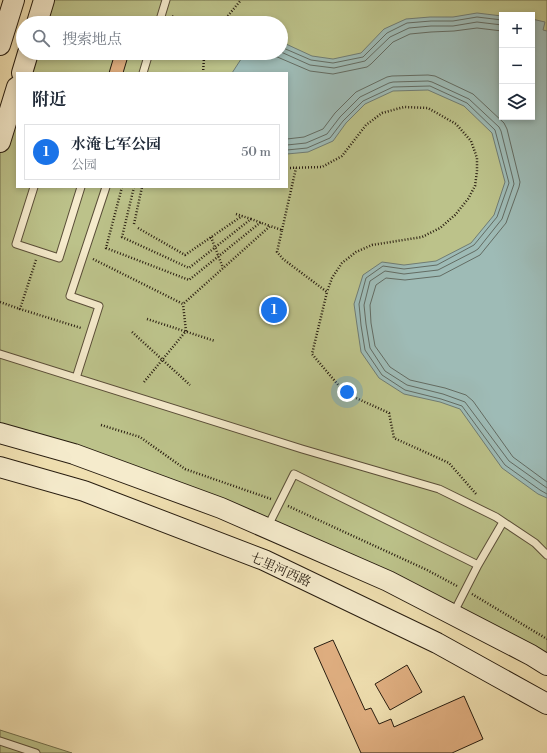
<!DOCTYPE html>
<html lang="zh">
<meta charset="utf-8">
<style>
body{margin:0;font-family:"Libre Bodoni","Noto Serif SC",serif;background:#f6f6f7;color:#1f2937}
.controls{position:absolute;right:12px;top:12px;display:grid;overflow:hidden;border-radius:0px;box-shadow:0 2px 6px #0003}
.controls button{width:36px;height:36px;display:grid;place-items:center;padding:0;border:0;border-bottom:1px solid #e0e1e3;background:#fff;color:#1f2937;font:20px sans-serif}
.you{position:absolute;left:347px;top:392px;width:14px;height:14px;margin:-10px;border:3px solid #fff;border-radius:50%;background:#1a73e8;box-shadow:0 0 0 6px #1a73e833}
.badge{display:grid;place-items:center;width:26px;height:26px;border-radius:50%;background:#1a73e8;color:#fff;font-size:13px;font-weight:700}
.pin{position:absolute;translate:-50% -50%;border:2px solid #fff;box-shadow:0 1px 4px #0006}
.list{margin:0;padding:0;list-style:none}
h2{display:flex;justify-content:space-between;align-items:center;height:52px;margin:0;padding:0 16px;font-size:17px}
h2 small{font-size:13px;font-weight:400;color:#747a83}
.list li{display:grid;grid-template-columns:26px 1fr auto;gap:12px;align-items:center;box-sizing:border-box;height:56px;margin:0 8px 8px;padding:0 8px;border:1px solid #e0e1e3;border-radius:0px}
.list b{display:block;font-size:15px;white-space:nowrap}
.list p{margin:0;font-size:13px;white-space:nowrap;color:#747a83}
.list em{font-size:13px;font-style:normal;color:#747a83}
.icon{flex:none;width:22px;height:22px;fill:none;stroke:currentColor;stroke-width:2;stroke-linecap:round;stroke-linejoin:round}
.map{position:relative;flex:none;width:547px;height:753px;overflow:hidden}
.search{position:absolute;background:#fff;box-shadow:0 2px 6px #0003;left:16px;top:16px;width:272px;height:44px;display:flex;align-items:center;gap:10px;box-sizing:border-box;padding:0 14px;border-radius:22px;color:#747a83;font-size:15px}
.panel{position:absolute;background:#fff;box-shadow:0 2px 6px #0003;left:16px;top:72px;width:272px;height:116px;border-radius:0px}
.map>svg:first-child{display:block}
.green{fill:#bcc28a;stroke:#72704d;fill-rule:evenodd}
.water{fill:#9ebbb6;stroke:#6f7c74}
.lines{fill:none;stroke-linecap:round;stroke-linejoin:round}
.shore{stroke:#636c63;stroke-width:1}
.building{fill:#e0af81;stroke:#281d10}
.lane-casing{stroke:#5a4e38;stroke-width:9}
.secondary-casing{stroke:#281d10;stroke-width:22}
.path{stroke:#281d10;stroke-width:2.5;stroke-dasharray:1 2;stroke-linecap:butt}
.lane{stroke:#f5ebcc;stroke-width:7}
.secondary{stroke:#f5ebcc;stroke-width:20}
.labels{text-anchor:middle;stroke-width:3.5;stroke-linejoin:round;paint-order:stroke}
.street-label{font-size:13px;fill:#281d10;stroke:#f5ebcc}
</style>
<div class="map">
<svg width="547" height="753" viewBox="0 0 547 753">
<rect width="100%" height="100%" fill="#f0e0b1"/>
<filter id="stains"><feTurbulence type="fractalNoise" baseFrequency=".005" numOctaves="4"/><feColorMatrix values="0 0 0 0 .2 0 0 0 0 .09 0 0 0 0 .02 0 0 0 .5 -.17"/></filter>
<radialGradient id="worn" r=".72"><stop offset=".6" stop-color="#630" stop-opacity="0"/><stop offset="1" stop-color="#630" stop-opacity=".3"/></radialGradient>
<path class="green" d="M44,0H547V665L388,581L0,433V142L17,87V187H287V73H22L28,53H281V23H37ZM502,15H532V117H502Z
M0,730L72,753H0Z"/>
<path class="water" d="M477,13L502,16V117H532V19L545,22L543,30L547,31V498L538,494L502,468L460,409L440,402L404,394L379,378L361,352L357,325L354,304L363,275L382,262L404,265L436,261L471,243L494,215L505,182L492,133L464,106L428,90L393,91L365,104L346,123L333,141L308,152L287,154V73H232L245,53H281V43L286,44L312,56L333,59L361,53L384,29L406,19L430,17H453Z"/>
<g class="lines">
<path class="shore" d="M281,47L311,60L333,63L363,57L387,33L407,23L431,21H453L477,17L502,20
M281,52L310,65L334,68L365,61L390,37L409,28L431,26H453L477,22L502,25
M270,53L275,56L310,71L333,74L367,67L371,64L393,42L410,34L431,32L454,31L477,28L502,31
M287,139L304,137L323,129L335,113L356,92L387,77L392,76L428,75L435,76L473,94L504,123L507,129L520,182L519,187L506,223L480,255L440,276L405,280L386,278L376,285L370,305L371,323L375,346L390,367L410,380L445,388L466,395L473,401L513,457L547,482
M287,145L306,143L327,134L340,117L360,97L389,83L393,82L428,81L432,82L469,99L499,127L501,131L513,179L514,184L502,219L478,249L475,251L438,270L404,274L385,271L370,281L364,305L366,324L370,348L385,371L407,385L443,394L465,402L509,461L547,488
M287,150L307,148L330,138L343,121L363,101L393,87L430,86L467,103L495,130L509,183L497,217L474,245L437,265L404,269L383,266L366,278L359,304L361,325L365,350L382,375L405,390L441,399L462,406L505,465L540,490L547,494"/>
</g>
<path class="building" d="M115,53H129L123,73H109Z
M333,640L365,710L371,708L379,724L391,719L394,727L464,696L483,739L452,753H361L314,648Z
M407,665L422,692L390,710L375,684Z"/>
<g class="lines">
<g class="lane-casing">
<path id="lane" d="M159,23L166,0
M143,73L149,53
M34,187L16,244L59,258L81,187
M0,354L302,449L439,489L496,517L535,543L547,555
M76,378L99,306L70,296L106,187
M267,528L294,474L478,565L453,614
M478,565L503,522
M0,741L36,753"/>
</g>
<g class="secondary-casing">
<path id="secondary" d="M37,23L44,0
M0,45L14,0
M22,73L28,53
M0,142L17,87
M0,433L74,454L221,508L388,581L531,655L547,665
M0,467L84,491L264,560L437,643L547,704"/>
</g>
<path class="path" d="M172,16L184,23
M222,23L241,0
M234,53L242,58
M203,73L204,58L206,53
M287,168L322,167L342,156L366,125L382,113L404,107L428,108L456,124L471,141L477,158V171L475,186L468,199L455,215L440,228L422,237L372,245L356,252L342,263L332,278L327,292
M122,187L106,248L189,280L261,222
M134,187L122,237L189,268L251,219L270,226
M236,214L251,219
M134,224L142,187
M138,228L185,255L242,216
M282,230L296,168
M211,237L223,268
M93,259L183,304L270,226L282,230L277,252L283,259L327,292L312,354L345,393L389,413L394,438L449,463L477,495
M36,260L20,309L81,328
M0,302L20,309
M147,319L215,341
M132,332L190,385
M144,382L186,331L183,304
M101,425L140,437L185,469L271,499
M288,506L427,570L457,586
M472,594L547,639"/>
<use href="#lane" class="lane"/>
<use href="#secondary" class="secondary"/>
</g>
<g class="labels">
<g class="street-label">
<text transform="translate(281 569) rotate(24)" y="5">七里河西路</text>
</g>
</g>
<rect width="100%" height="100%" filter="url(#stains)"/>
<rect width="100%" height="100%" fill="url(#worn)"/>
</svg>
<div class="controls">
<button>+</button>
<button>−</button>
<button><svg class="icon" aria-label="layers" viewBox="0 0 24 24"><path d="M12 4l9 5-9 5-9-5zM3 14l9 5 9-5"/></svg></button>
</div>
<div class="you"></div>
<div class="pin badge" style="left:274px;top:310px">1</div>
<div class="search"><svg class="icon" aria-label="search" viewBox="0 0 24 24"><circle cx="10" cy="10" r="6"/><path d="M15 15l6 6"/></svg>搜索地点</div>
<section class="panel">
<h2>附近<small></small></h2>
<ul class="list">
<li><span class="badge">1</span><div><b>水淹七军公园</b><p>公园</p></div><em>50 m</em></li>
</ul>
</section>
</div>
